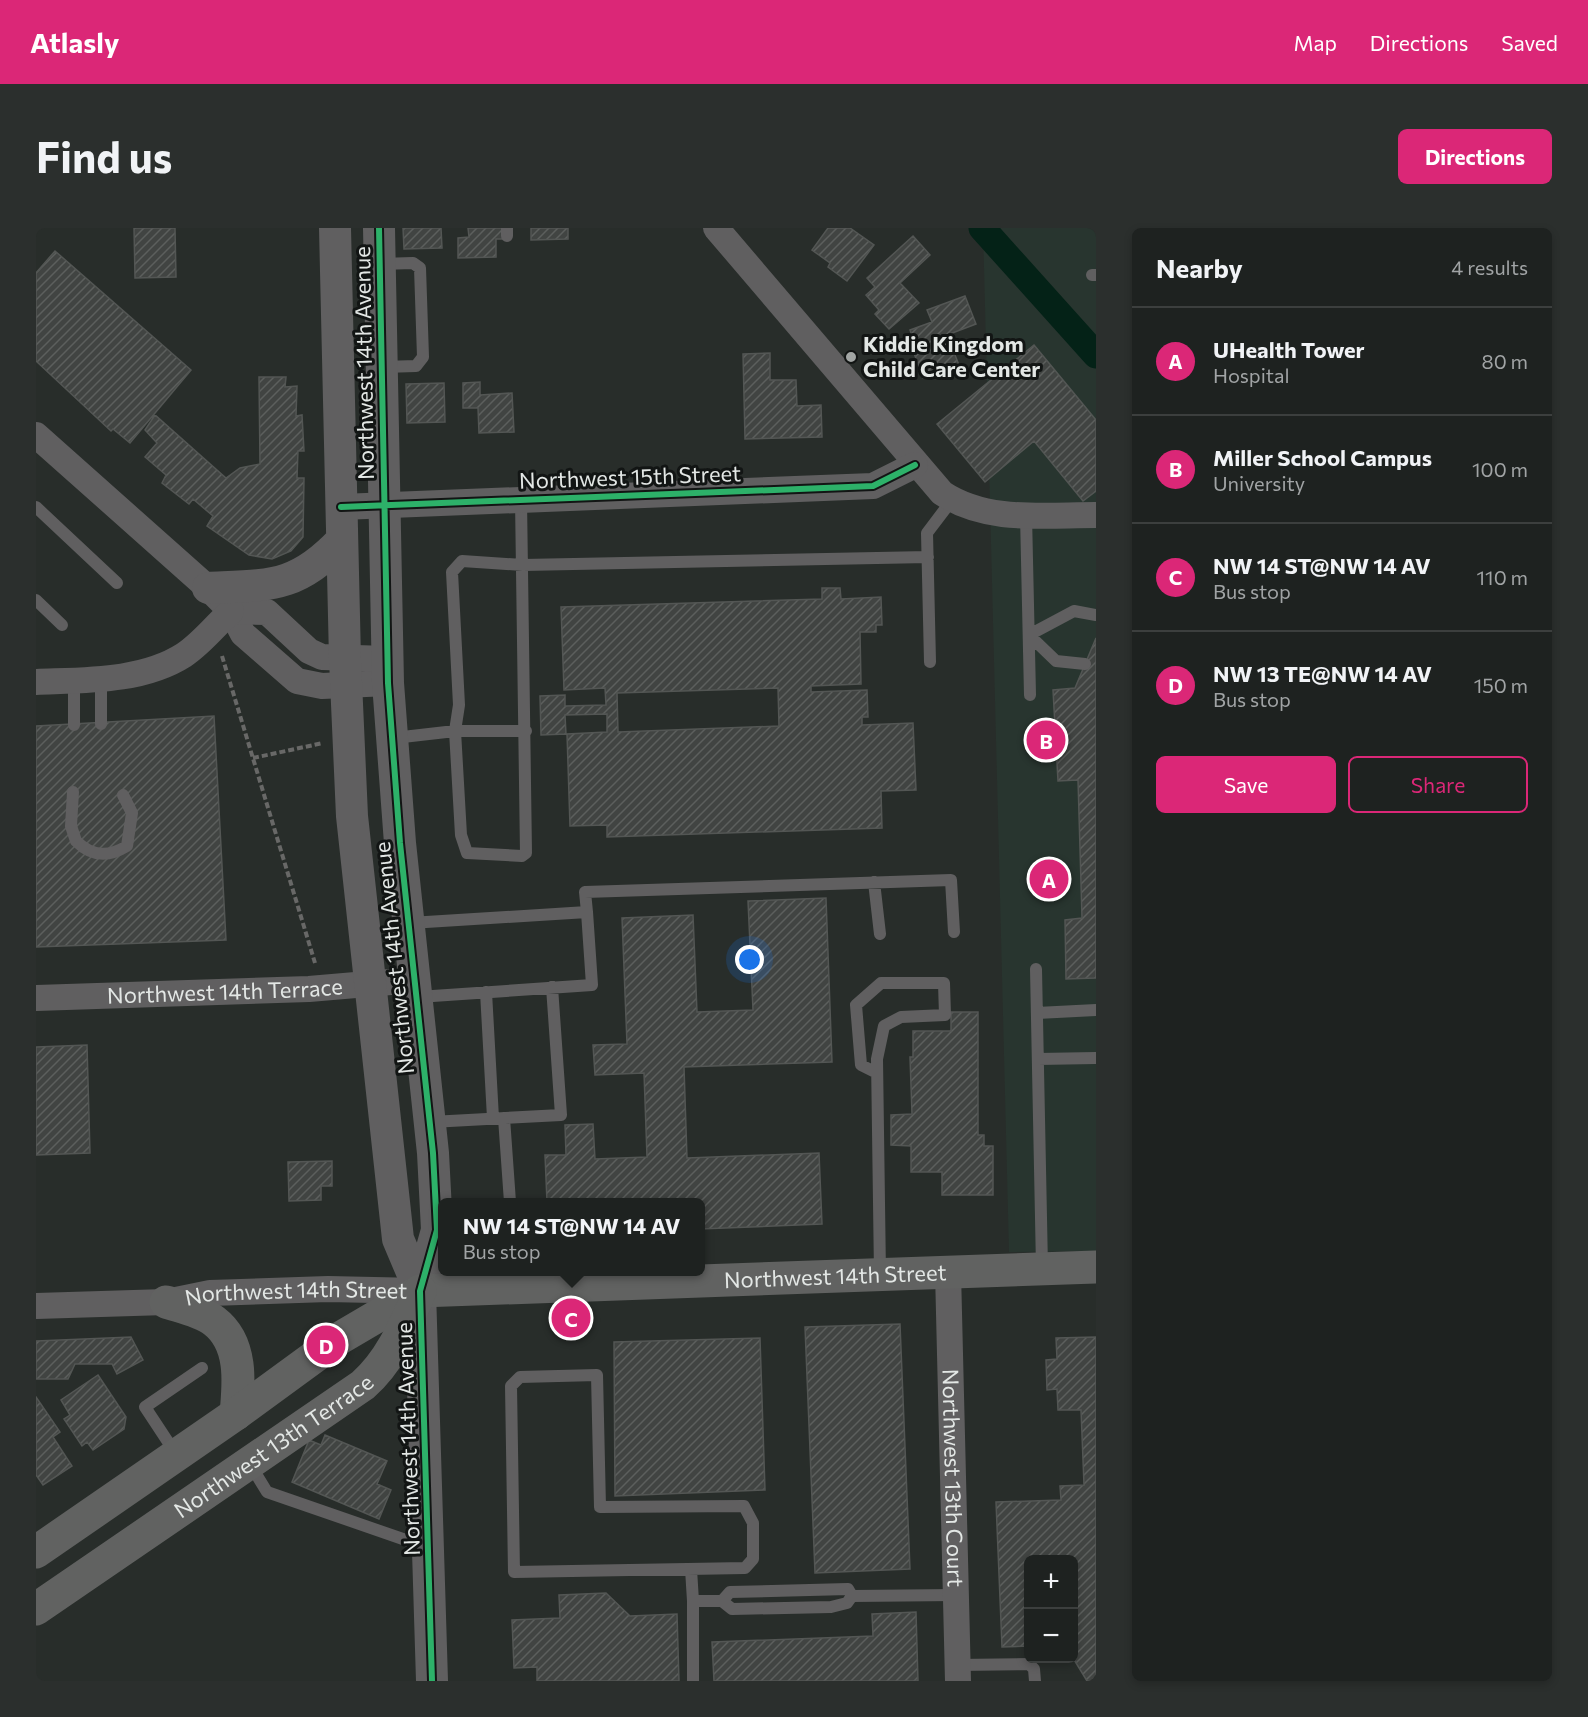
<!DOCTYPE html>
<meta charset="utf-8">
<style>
body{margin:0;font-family:Commissioner,sans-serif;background:#2b2f2d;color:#f1f3f6}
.controls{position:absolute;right:18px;bottom:18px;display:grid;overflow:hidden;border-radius:9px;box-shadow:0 3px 9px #0003}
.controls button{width:54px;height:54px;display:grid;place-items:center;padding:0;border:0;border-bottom:2px solid #3c3f3e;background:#1e2220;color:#f1f3f6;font:30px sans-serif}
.you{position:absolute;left:714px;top:732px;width:21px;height:21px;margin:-15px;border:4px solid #fff;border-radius:50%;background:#1a73e8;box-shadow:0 0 0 9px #1a73e833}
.badge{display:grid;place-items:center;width:39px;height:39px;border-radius:50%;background:#db2777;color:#fff;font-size:20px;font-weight:700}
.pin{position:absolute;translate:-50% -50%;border:3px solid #fff;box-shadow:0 2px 6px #0006}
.popup{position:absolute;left:402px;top:970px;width:267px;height:78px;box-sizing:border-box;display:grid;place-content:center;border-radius:9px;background:#1e2220;filter:drop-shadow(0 2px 4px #0005);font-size:20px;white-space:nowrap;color:#a1a4a5}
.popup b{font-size:22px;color:#f1f3f6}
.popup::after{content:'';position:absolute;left:50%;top:100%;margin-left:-12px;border:12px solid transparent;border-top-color:#1e2220}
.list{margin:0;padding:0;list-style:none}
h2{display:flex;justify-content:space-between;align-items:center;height:78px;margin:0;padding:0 24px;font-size:26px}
h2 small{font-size:20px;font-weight:400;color:#a1a4a5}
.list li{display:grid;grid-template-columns:39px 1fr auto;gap:18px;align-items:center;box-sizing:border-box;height:108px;padding:0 24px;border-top:2px solid #3c3f3e}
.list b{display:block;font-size:22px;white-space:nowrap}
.list p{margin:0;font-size:20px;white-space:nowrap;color:#a1a4a5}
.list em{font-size:20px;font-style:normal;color:#a1a4a5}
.actions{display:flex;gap:12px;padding:18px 24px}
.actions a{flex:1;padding:14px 0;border:2px solid #db2777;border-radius:9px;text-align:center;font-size:21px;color:#db2777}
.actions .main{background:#db2777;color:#fff}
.map{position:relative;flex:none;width:1060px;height:1453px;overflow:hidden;border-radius:9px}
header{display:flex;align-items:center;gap:36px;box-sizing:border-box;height:84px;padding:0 30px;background:#db2777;color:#fff}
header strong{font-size:28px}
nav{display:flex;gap:33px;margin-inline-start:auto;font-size:21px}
.intro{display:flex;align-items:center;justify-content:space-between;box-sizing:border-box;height:144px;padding:0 36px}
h1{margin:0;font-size:42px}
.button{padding:15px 27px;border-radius:9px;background:#db2777;color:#fff;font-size:21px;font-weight:700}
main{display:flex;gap:36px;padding:0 36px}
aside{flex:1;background:#1e2220;border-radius:9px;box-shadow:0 3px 9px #0003}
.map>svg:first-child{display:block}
.built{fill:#28352f}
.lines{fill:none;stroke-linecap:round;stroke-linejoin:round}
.canal{stroke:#042217;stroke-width:27}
.building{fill:url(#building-hatch);stroke:#535654;stroke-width:1.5;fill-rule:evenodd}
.path{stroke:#686867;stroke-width:4;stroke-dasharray:6 3;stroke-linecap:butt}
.service{stroke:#605f60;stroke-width:12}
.minor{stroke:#605f60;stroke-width:26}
.tertiary{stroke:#605f60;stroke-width:32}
.secondary{stroke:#616261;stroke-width:33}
.cycleway-casing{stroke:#121514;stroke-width:10}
.cycleway{stroke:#2db169;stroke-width:6}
.poi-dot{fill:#a2a6a4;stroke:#121514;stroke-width:2}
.labels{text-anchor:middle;stroke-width:6;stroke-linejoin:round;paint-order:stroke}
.poi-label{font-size:22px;font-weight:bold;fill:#e3e7e5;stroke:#121514;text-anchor:start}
.street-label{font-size:22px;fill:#e3e7e5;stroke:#121514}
</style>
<header>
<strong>Atlasly</strong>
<nav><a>Map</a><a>Directions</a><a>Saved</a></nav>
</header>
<div class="intro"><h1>Find us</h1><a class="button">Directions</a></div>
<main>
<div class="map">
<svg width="1060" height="1453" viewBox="0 0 1060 1453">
<defs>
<pattern id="building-hatch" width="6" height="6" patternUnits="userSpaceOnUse" patternTransform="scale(1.5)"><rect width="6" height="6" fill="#414442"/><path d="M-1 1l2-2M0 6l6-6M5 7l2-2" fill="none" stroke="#5c5f5d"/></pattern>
</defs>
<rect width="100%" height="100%" fill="#282d2a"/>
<path class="built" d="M947,0H1060V1023L973,1024Z"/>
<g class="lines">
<path class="canal" d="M946,0L1060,127"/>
</g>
<path class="building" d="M98,0H139L140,49L99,50Z
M367,0H405L406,20L368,21Z
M432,0H467L468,11H460V29L422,30V10L433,9Z
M495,0H532V11L495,12Z
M792,0H814L838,17L811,53L792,39L794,35L776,22Z
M877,8L894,27L864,55L883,75L853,101L839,86L843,82L830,67L839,59L831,50Z
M19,23L155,142L94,215L77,201L75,203L0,133V45Z
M929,68L940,96L911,107L923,137L887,150L878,125L882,124L874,102L896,94L891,82Z
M998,117L1060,192V263L1047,273L998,213L949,254L901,196Z
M734,125V152H760L761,178L785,177L786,209L709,211L707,126Z
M223,149H250L249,159L261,158L260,188L266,187L268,223H262L261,250H268L267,309L255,323L236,331L213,327L171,298L177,288L157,271L153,276L126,255L130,247L109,229L121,215L109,202L119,187L190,250L204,240L224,236Z
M444,154V167L476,165L478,204L443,205L442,180H427V155Z
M408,155L409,194L371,195L370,156Z
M786,360H804L805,371L845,369L846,397H840V404H824L825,456L775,458V464L831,462L832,489H826V497L877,495L880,562L845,563L846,600L571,609V597L534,598L531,506L571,504V486L529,487L530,506L505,507L504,468L529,467V478L570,477L569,460L528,462L525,379L786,371ZM742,460L743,498L582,504L581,465Z
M1060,410V750L1030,751L1029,692L1046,690L1042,552L1022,553L1017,462L1039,460Z
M178,488L190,712L0,719V498Z
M790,670L796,834L648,839L651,930L783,925L786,996L664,1001V974H511L509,927H530L529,897L557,896L559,931L611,929L608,845L559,847L557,817L591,816L586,690L657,687L661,784L717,782L712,673Z
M915,784H942V907H948V918H957V967H906V944H875V918L855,917V887L876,886L874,829H877V803H915Z
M51,817L54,925L0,927V819Z
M296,933V958H285V972L253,973L252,934Z
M864,1096L874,1341L779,1345L769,1099Z
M95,1109L107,1132L81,1146L76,1136H39L32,1151H0V1113Z
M1060,1109V1453H1051L1037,1430L1038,1332H993V1418L966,1419L960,1274L1025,1272L1024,1258L1048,1257L1045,1182H1022L1021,1161L1011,1162L1010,1132L1021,1131L1020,1110Z
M724,1110L729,1262L579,1268L578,1114Z
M62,1147L90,1189L88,1201L57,1222L51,1214L46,1218L28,1191L34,1187L25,1172Z
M0,1169L24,1204L17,1209L36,1238L7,1257L0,1247Z
M289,1207L351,1233L341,1256L355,1262L343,1291L256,1254L273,1212L285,1217Z
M570,1365L594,1388L641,1386L643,1453H501V1439L478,1440L476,1392L524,1390L523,1367Z
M880,1384L882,1453H678L676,1414L837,1408L836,1386Z"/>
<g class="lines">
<path class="path" d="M186,428L279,735
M217,530L287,515"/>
<path class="service" d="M471,0V8
M344,36L377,35L384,40L387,129L380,138L347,139
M1056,47H1060
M485,272L490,625L486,628L431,625L425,607L419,503H490
M0,279L81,355
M990,287L994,467
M0,372L26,397
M894,434L891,305L916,272
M1049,436L1020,433L993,407L1038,383L1060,387
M65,451V496
M38,452V497
M358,510L419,503L423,477L416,344L426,333L487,337L892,329
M37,564L35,598L40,613C56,629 73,629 91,618L96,585L87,567
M838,654L844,706
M551,684L549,664L915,652L918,704
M374,695L551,684L556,757L382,769
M1000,741L1006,1039
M450,764L457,890
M1001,785L1060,782
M1002,831L1060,830
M841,845L825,837L820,777L845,755H908L909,787L865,789L848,798L841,831L844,1046
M468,890L474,974
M395,894L525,887L516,759
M561,1147L564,1279L708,1278L717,1295V1331L709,1340L478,1344L475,1158L484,1149Z
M140,1226L109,1179L166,1140
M214,1236L231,1264L390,1319
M655,1341L657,1373
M686,1373L694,1364L812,1361L816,1368L920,1367
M921,1437L993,1436L998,1441L999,1453
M657,1453V1373H686L696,1381L795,1379L811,1375L816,1368"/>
<g class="minor">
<path d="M680,0L906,265C951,295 1008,287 1060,287"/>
<path d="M0,207L172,360L195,383L207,406L261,453L286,458L352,455"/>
<path d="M305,279L837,258L879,237"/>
<path d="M195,383L231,384L273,423L286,429L352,431"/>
<path d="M0,454C48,452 106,454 148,427C165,416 180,397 195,383"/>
<path id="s1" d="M0,770L273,761L378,752"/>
<path id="s2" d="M912,1044L922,1453"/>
<path id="s3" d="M0,1078L130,1074L174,1065L292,1061L384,1063"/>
</g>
<path class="tertiary" d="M299,0L309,431L316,588L362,1011L384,1063
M343,0L352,455L364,615L397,925L401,1002L384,1063L396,1453
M172,360C235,357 261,360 306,312"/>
<g class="secondary">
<path d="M130,1074C145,1079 165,1083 178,1093C207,1115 203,1155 200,1186"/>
<path id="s4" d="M0,1324L200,1186L304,1110L384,1063L1060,1039"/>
<path id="s5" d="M0,1381L327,1157C356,1131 369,1097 384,1063"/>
</g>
<g class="cycleway-casing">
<path id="cycleway" d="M343,0L352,455L364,615L397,925L401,1002L384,1063L396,1453
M305,279L837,258L879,237"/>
</g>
<use href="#cycleway" class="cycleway"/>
</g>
<circle class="poi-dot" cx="815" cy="129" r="6"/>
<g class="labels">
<g class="poi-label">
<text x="827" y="124">Kiddie Kingdom<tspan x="827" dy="25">Child Care Center</tspan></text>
</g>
<g class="street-label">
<text transform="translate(328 135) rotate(-91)" y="8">Northwest 14th Avenue</text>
<text transform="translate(594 249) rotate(-2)" y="8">Northwest 15th Street</text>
<text transform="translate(358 730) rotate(-96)" y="8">Northwest 14th Avenue</text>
<text dy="8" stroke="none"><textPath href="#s1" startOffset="189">Northwest 14th Terrace</textPath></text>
<text dy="8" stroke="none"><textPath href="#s4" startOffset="880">Northwest 14th Street</textPath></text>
<text dy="8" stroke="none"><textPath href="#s3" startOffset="261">Northwest 14th Street</textPath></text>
<text transform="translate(372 1211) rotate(-92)" y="8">Northwest 14th Avenue</text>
<text dy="8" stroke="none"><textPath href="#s5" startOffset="288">Northwest 13th Terrace</textPath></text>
<text dy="8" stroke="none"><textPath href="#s2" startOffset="206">Northwest 13th Court</textPath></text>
</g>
</g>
</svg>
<div class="controls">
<button>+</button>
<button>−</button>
</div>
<div class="you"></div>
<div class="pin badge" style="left:1013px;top:651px">A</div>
<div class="pin badge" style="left:1010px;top:512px">B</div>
<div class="pin badge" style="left:535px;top:1090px">C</div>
<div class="popup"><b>NW 14 ST@NW 14 AV</b>Bus stop</div>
<div class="pin badge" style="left:290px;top:1117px">D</div>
</div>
<aside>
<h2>Nearby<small>4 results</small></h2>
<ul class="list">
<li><span class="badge">A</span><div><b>UHealth Tower</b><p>Hospital</p></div><em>80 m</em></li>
<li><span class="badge">B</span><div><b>Miller School Campus</b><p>University</p></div><em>100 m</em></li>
<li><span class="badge">C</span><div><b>NW 14 ST@NW 14 AV</b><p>Bus stop</p></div><em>110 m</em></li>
<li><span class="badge">D</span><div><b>NW 13 TE@NW 14 AV</b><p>Bus stop</p></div><em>150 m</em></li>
</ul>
<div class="actions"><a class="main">Save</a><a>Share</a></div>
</aside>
</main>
